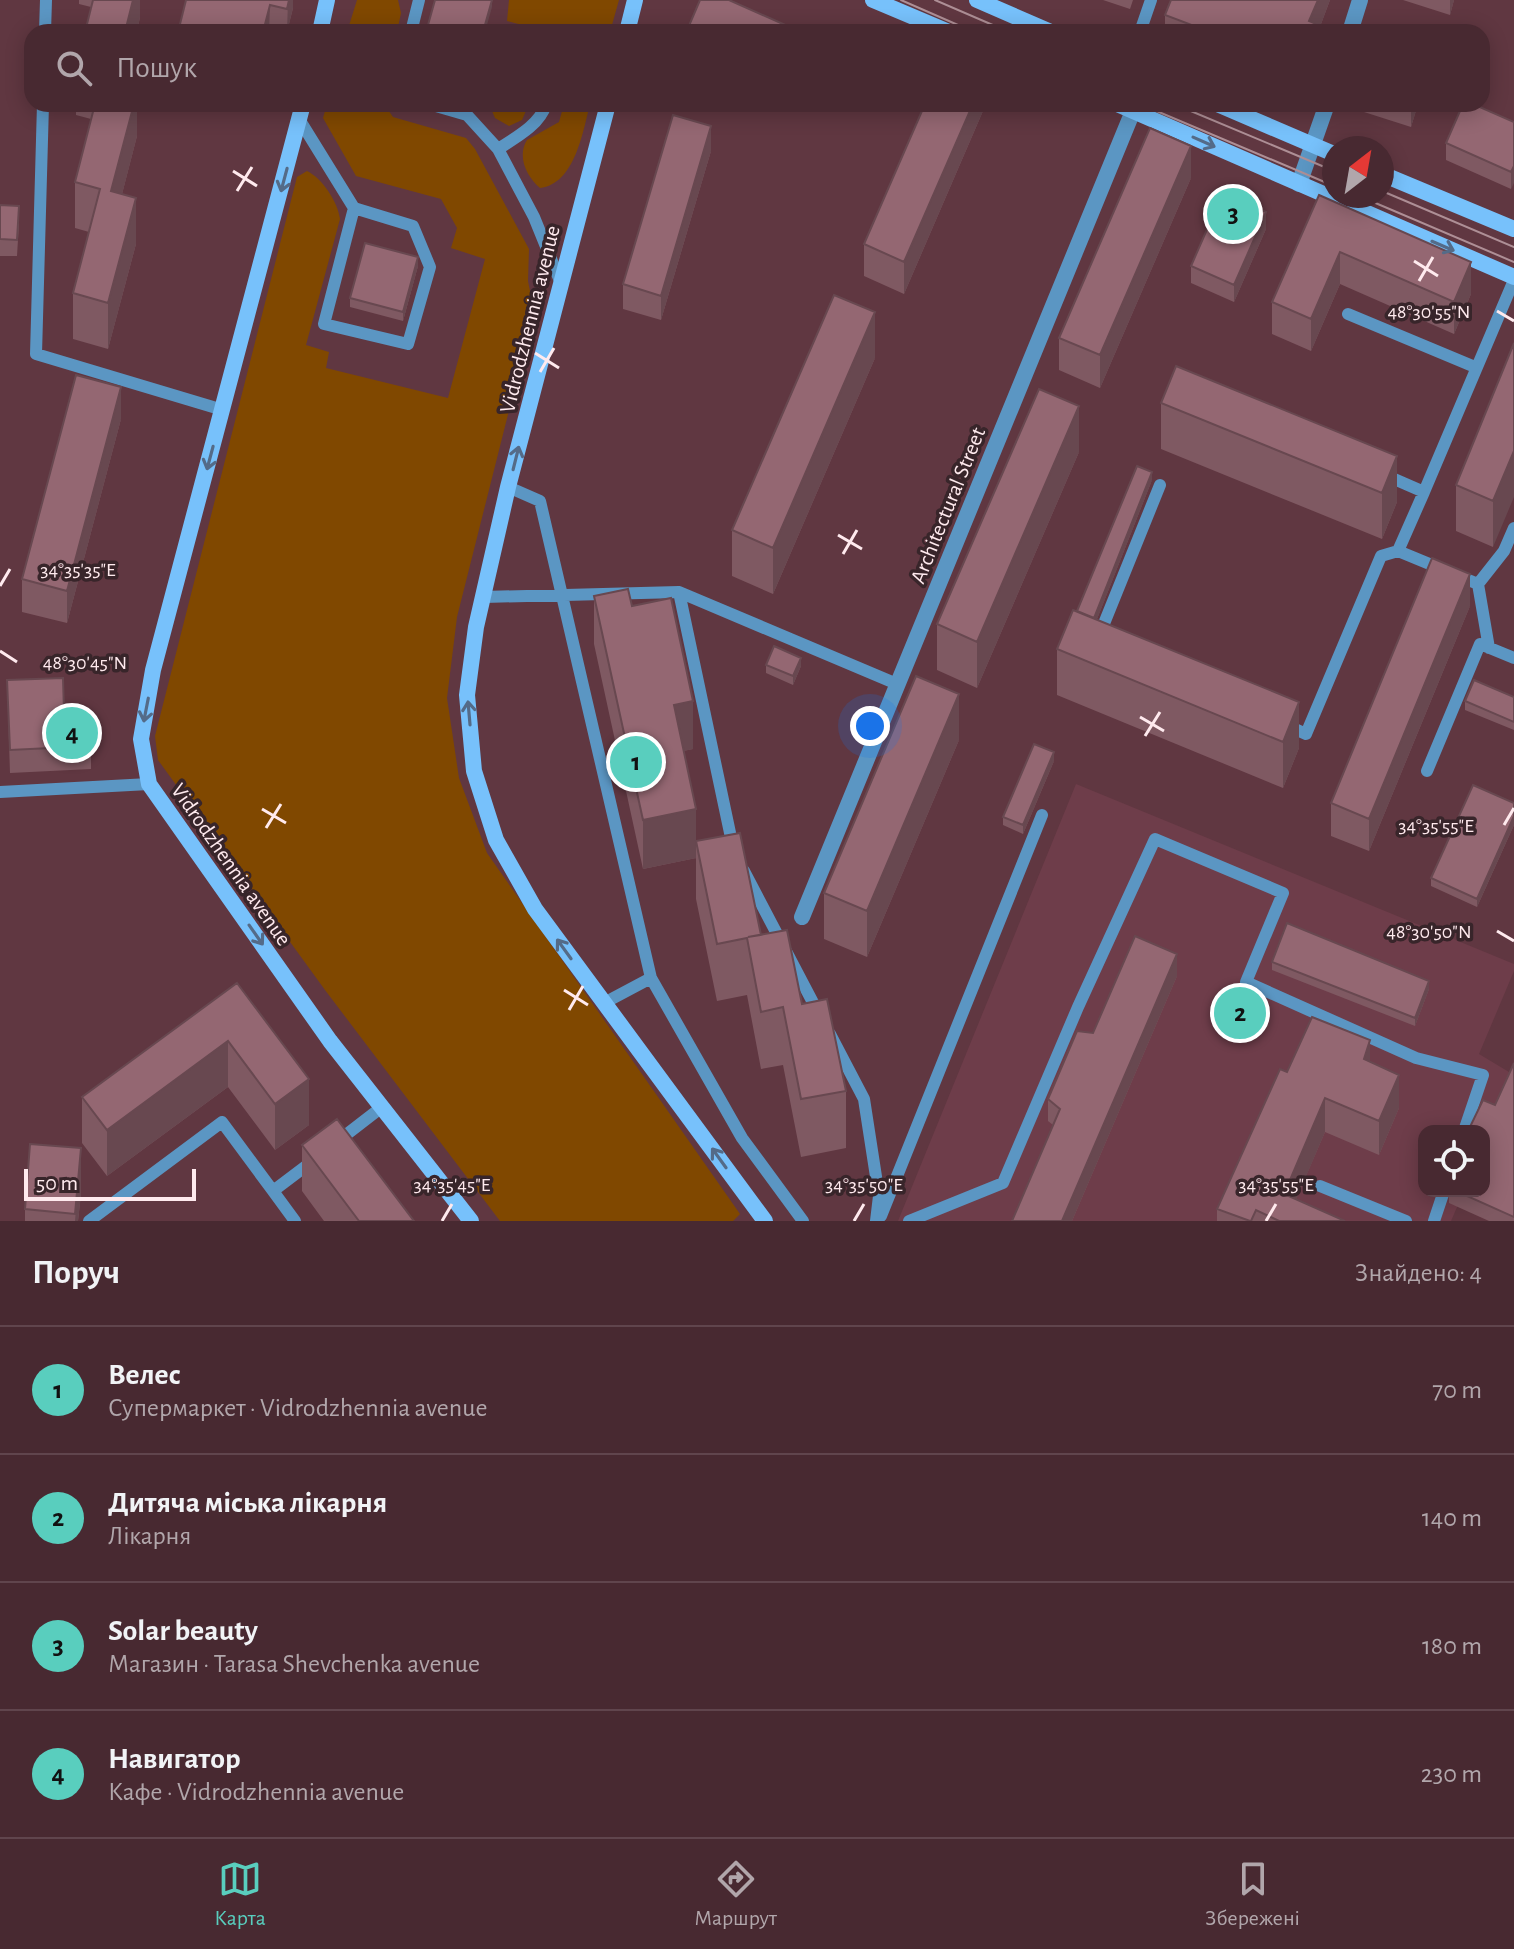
<!DOCTYPE html>
<html lang="uk">
<meta charset="utf-8">
<style>
body{margin:0;font-family:"Alegreya Sans",sans-serif;background:#4f3139;color:#f1f3f6}
.controls{position:absolute;right:24px;bottom:24px;display:grid;overflow:hidden;border-radius:16px;box-shadow:0 4px 20px #0003}
.controls button{width:72px;height:72px;display:grid;place-items:center;padding:0;border:0;border-bottom:2px solid #60454d;background:#482931;color:#f1f3f6;font:40px sans-serif}
.compass{position:absolute;left:1322px;top:136px;width:72px;height:72px;border-radius:50%;background:#482931;box-shadow:0 4px 20px #0003;rotate:31deg}
.scale{position:absolute;left:24px;bottom:20px;width:172px;box-sizing:border-box;padding-left:8px;border:4px solid #ffeaee;border-top:0;font-size:22px;line-height:28px;white-space:nowrap;color:#ffeaee;-webkit-text-stroke:6px #38252a;paint-order:stroke}
.you{position:absolute;left:870px;top:726px;width:28px;height:28px;margin:-20px;border:6px solid #fff;border-radius:50%;background:#1a73e8;box-shadow:0 0 0 12px #1a73e833}
.badge{display:grid;place-items:center;width:52px;height:52px;border-radius:50%;background:#59cebe;color:#111;font-size:26px;font-weight:700}
.pin{position:absolute;translate:-50% -50%;border:4px solid #fff;box-shadow:0 2px 8px #0006}
.list{margin:0;padding:0;list-style:none}
h2{display:flex;justify-content:space-between;align-items:center;height:104px;margin:0;padding:0 32px;font-size:34px}
h2 small{font-size:26px;font-weight:400;color:#b1a6ab}
.list li{display:grid;grid-template-columns:52px 1fr auto;gap:24px;align-items:center;box-sizing:border-box;height:128px;padding:0 32px;border-top:2px solid #60454d}
.list b{display:block;font-size:30px;white-space:nowrap}
.list p{margin:0;font-size:26px;white-space:nowrap;color:#b1a6ab}
.list em{font-size:26px;font-style:normal;color:#b1a6ab}
.icon{flex:none;width:44px;height:44px;fill:none;stroke:currentColor;stroke-width:2;stroke-linecap:round;stroke-linejoin:round}
.map{position:relative;flex:none;width:1514px;height:1221px;overflow:hidden}
.search{position:absolute;background:#482931;box-shadow:0 4px 20px #0003;left:24px;right:24px;top:24px;height:88px;display:flex;align-items:center;gap:20px;box-sizing:border-box;padding:0 28px;border-radius:24px;color:#b1a6ab;font-size:30px}
.sheet{height:616px;background:#482931}
nav{display:flex;justify-content:space-around;align-items:center;box-sizing:border-box;height:112px;border-top:2px solid #60454d;background:#482931;font-size:22px;color:#b1a6ab}
nav a{display:grid;justify-items:center;gap:4px}
nav .on{color:#59cebe}
.map>svg:first-child{display:block}
.built{fill:#6e3d4a}
.green{fill:#804800}
.lines{fill:none;stroke-linecap:round;stroke-linejoin:round}
.service{stroke:#5b96c3;stroke-width:12}
.minor{stroke:#5b96c3;stroke-width:16}
.secondary{stroke:#77c1fb;stroke-width:16}
.tram{stroke:#ae8f96;stroke-width:2}
.wall{fill:#7f5962}
.shaded-wall{fill:#684850}
.building{fill:#946772;stroke:#684850;stroke-width:2}
.oneway{stroke:#546b88}
.ticks{fill:none;stroke:#ffeaee;stroke-width:3}
.labels{text-anchor:middle;stroke-width:7;stroke-linejoin:round;paint-order:stroke}
.street-label{font-size:22px;fill:#ffeaee;stroke:#38252a}
.ticks-label{font-size:20px;text-anchor:middle;fill:#ffeaee;stroke:#38252a;stroke-width:7;stroke-linejoin:round;paint-order:stroke}
</style>
<div class="map">
<svg width="1514" height="1221" viewBox="0 0 1514 1221">
<rect width="100%" height="100%" fill="#603741"/>
<path class="built" d="M1076,784L1514,964V971L1479,1054L1514,1075L1484,1131H1424V1191H1464L1451,1221H898Z"/>
<path class="green" d="M357,0H398L401,13L397,32H347Z
M509,0H619L610,32H555L547,30L546,32H524L526,26L507,21Z
M327,104H384L393,117L466,138L475,149L529,249L528,281L534,311L457,617L447,698L459,778L487,853L740,1214L733,1221H500L325,990L158,760L155,736L297,177L307,171C322,178 338,202 340,219L306,345L329,352L326,368L448,398L485,259L451,248L457,228L441,199L356,176L323,118Z
M489,104H529L522,120L509,126L495,118Z
M564,104H590C583,131 575,184 540,188C526,176 517,156 527,140L559,122Z"/>
<g class="lines">
<path class="service" d="M45,32L46,0
M411,32L419,0
M1140,32L1151,0
M43,104L36,354L223,410
M429,104L467,115L498,149L534,217L560,281
M299,119L354,208L413,226L430,267L408,344L324,324L354,208
M498,149C515,138 540,125 546,104
M1348,314L1475,367
M1385,475L1424,492L1514,280
M508,487L540,501L651,978L742,1138L803,1221
M1398,551L1478,584L1489,648
M1478,584L1504,551L1514,528
M679,592L733,847
M484,597L679,592L897,684
M1099,636L1160,485
M1286,725L1306,734L1381,556L1398,551L1424,492
M1427,771L1480,644L1514,658
M0,792L149,784
M744,871L819,1014
M604,1003L651,978
M830,1034L864,1099L879,1196L876,1221
M338,1141L382,1107
M1320,1186L1406,1221
M881,1216L1042,815
M89,1221L222,1122L273,1191
M295,1221L273,1191L314,1160
M909,1221L1003,1183L1078,1007L1155,839L1283,893L1246,982L1416,1058L1483,1075L1464,1131
M1434,1221L1444,1191"/>
<path class="minor" d="M1350,32L1360,0
M1299,184L1327,104
M802,917L1133,111"/>
<path class="secondary" d="M873,0L949,32
M977,0L1051,32
M320,32L327,0
M627,32L635,0
M303,104L153,670L141,739L149,784L330,1041L471,1221
M608,104L508,487L476,627L467,695L474,771L496,840L535,909L765,1221
M1117,104L1514,277
M1217,104L1334,154
M1382,174L1514,229"/>
<path class="tram" d="M901,0L974,32
M935,0L1009,32
M1140,104L1334,186
M1174,104L1334,171
M1382,191L1514,247
M1359,196L1514,262"/>
</g>
<path class="wall" d="M79,0H140V17L137,32H85L91,7L79,4Z
M186,0H293V8L287,32H280Z
M1103,0H1133L1130,9Z
M1171,0H1330L1318,32H1165V15Z
M1403,0H1454L1450,15Z
M76,104H137V136L122,194L136,244L108,349L73,339V293L89,232L75,228V182L91,119L76,115Z
M925,104H986L904,294L864,276V244Z
M1364,104H1418L1411,127L1364,112Z
M1514,122L1511,189L1446,160V143Z
M711,151L661,320L623,309V284Z
M1191,178L1100,388L1059,370V338Z
M1319,195L1471,294L1454,334L1340,284L1311,351L1272,334V302Z
M0,205L19,223L17,256H0Z
M1266,229L1234,302L1191,283V266Z
M418,266L403,321L350,307V298Z
M1514,343L1493,547L1456,531V485Z
M875,358L773,594L732,576V530Z
M1176,366L1397,502L1382,539L1161,449V403Z
M121,419L67,623L22,612V579Z
M1079,452L977,688L937,670V624Z
M1152,480L1097,619L1299,748L1283,788L1057,695V649Z
M594,596L632,606L693,749L683,751L696,858L643,869L594,644Z
M1470,606L1369,851L1331,836V803Z
M766,665L801,666L793,685L766,673Z
M7,680L64,712L91,746V769L10,773Z
M1514,697V730L1465,710V701Z
M959,740L867,957L824,939V893Z
M1054,761L1023,834L1003,825V817Z
M1514,803V825L1477,907L1431,886V878Z
M696,841L761,935L802,1004L846,1091V1148L801,1157L783,1065L761,1069L747,995L717,1001L696,899Z
M1272,962L1429,989L1415,1026L1272,970Z
M1177,976L1072,1221H1012L1053,1125L1048,1121V1099L1093,1033Z
M237,983L309,1125L275,1150L228,1087L107,1176L82,1143V1097Z
M1370,1062L1399,1108L1379,1155L1325,1132L1296,1199L1345,1221H1217V1209L1287,1072Z
M1514,1063V1221H1489L1449,1203V1191H1484L1495,1105Z
M302,1145L414,1221H324L302,1191Z
M81,1194L78,1221H25V1209Z"/>
<path class="shaded-wall" d="M133,0H140V17L137,32H125Z
M288,0H293V8L287,32Z
M492,0V7L485,32H483Z
M1318,0H1330L1318,32H1309V21Z
M1450,0H1454L1450,15Z
M270,5L269,32H263Z
M134,104H137V136L111,237V191Z
M973,104H986L904,294V262Z
M1413,104H1418L1411,127V110Z
M711,126V151L661,320V296Z
M1191,146V178L1100,388V355Z
M1514,166V183L1511,189V172Z
M136,198V244L108,349V303Z
M1266,212V229L1234,302V285Z
M1340,252V284L1311,351V319Z
M418,257V266L403,321V312Z
M1471,262V294L1454,334V302Z
M875,312V358L773,594V548Z
M121,387V419L67,623V591Z
M1079,406V452L977,688V642Z
M1514,451V497L1493,547V501Z
M1397,456V502L1382,539V493Z
M1152,472V480L1086,647V639Z
M1470,574V606L1369,851V819Z
M801,658V666L793,685V676Z
M959,694V740L867,957V911Z
M693,701V749L674,753V705Z
M1299,702V748L1283,788V742Z
M1054,752V761L1023,834V825Z
M696,809V858L643,869V820Z
M1514,816V825L1477,907V899Z
M1177,954V976L1072,1221H1062Z
M1429,981V989L1415,1026V1018Z
M1370,1040V1074L1364,1059Z
M228,1041V1087L107,1176V1130Z
M1399,1075V1108L1379,1155V1121Z
M309,1079V1125L275,1150V1104Z
M1325,1098V1132L1287,1221L1284,1194Z
M81,1148V1194L78,1221H75Z"/>
<path class="building" d="M93,0H133L125,32H85Z
M186,0H289L287,9L270,5L263,32H178Z
M435,0H492L483,32H426Z
M700,0H729L801,32H696L688,28Z
M1171,0H1318L1309,21L1314,23L1311,32H1210L1165,15Z
M1386,26L1403,32H1384Z
M95,104H134L111,191L136,198L108,303L73,293L100,189L75,182Z
M925,104H973L904,262L864,244Z
M1392,104H1413L1411,110Z
M1463,104H1473L1514,122V166L1511,172L1446,143Z
M673,115L711,126L661,296L623,284Z
M1150,128L1191,146L1100,355L1059,338Z
M1223,193L1266,212L1234,285L1191,266Z
M1319,195L1471,262L1454,302L1340,252L1311,319L1272,302Z
M0,205L19,206L17,240L0,239Z
M365,243L418,257L403,312L350,298Z
M834,295L875,312L773,548L732,530Z
M1514,343V451L1493,501L1456,485Z
M1176,366L1397,456L1382,493L1161,403Z
M76,375L121,387L67,591L22,579Z
M1039,389L1079,406L977,642L937,624Z
M1137,466L1152,472L1094,618L1077,611Z
M1432,558L1470,574L1369,819L1331,803Z
M628,589L632,606L671,598L693,701L674,705L696,809L643,820L594,596Z
M1073,610L1299,702L1283,742L1057,649Z
M774,646L801,658L793,676L766,665Z
M916,676L959,694L867,911L824,893Z
M63,678L64,712L90,711L91,746L10,750L7,680Z
M1474,680L1514,697V722L1465,701Z
M1034,744L1054,752L1023,825L1003,817Z
M1473,785L1514,803V816L1477,899L1431,878Z
M740,833L761,935L748,937L787,930L802,1004L827,999L846,1091L801,1099L783,1007L761,1012L747,938L717,944L696,841Z
M1287,923L1429,981L1415,1018L1272,962Z
M1135,936L1177,954L1062,1221H1012L1060,1109L1048,1099L1077,1031L1093,1033Z
M237,983L309,1079L275,1104L228,1041L107,1130L82,1097Z
M1312,1017L1370,1040L1364,1059L1399,1075L1379,1121L1325,1098L1284,1194L1345,1221H1279L1256,1210L1251,1221H1250L1217,1209L1280,1069L1287,1072Z
M1514,1063V1217L1456,1191H1484V1131H1468L1483,1100L1495,1105Z
M337,1119L414,1221H359L302,1145Z
M30,1144L81,1148L75,1214L25,1209Z"/>
<defs><path id="oneway-shaft" d="M-6 0H5M1.5-3L5.5 0L1.5 3" fill="none" stroke-width="1.6" stroke-linecap="round" stroke-linejoin="round" transform="scale(2)"/></defs>
<g class="oneway">
<use href="#oneway-shaft" transform="translate(1204 142) rotate(24)"/>
<use href="#oneway-shaft" transform="translate(284 180) rotate(105)"/>
<use href="#oneway-shaft" transform="translate(1443 246) rotate(23)"/>
<use href="#oneway-shaft" transform="translate(210 458) rotate(105)"/>
<use href="#oneway-shaft" transform="translate(516 458) rotate(-76)"/>
<use href="#oneway-shaft" transform="translate(146 710) rotate(101)"/>
<use href="#oneway-shaft" transform="translate(469 713) rotate(-95)"/>
<use href="#oneway-shaft" transform="translate(256 935) rotate(55)"/>
<use href="#oneway-shaft" transform="translate(564 949) rotate(-126)"/>
<use href="#oneway-shaft" transform="translate(719 1158) rotate(-126)"/>
</g>
<path class="ticks" d="M233,171L257,186M237,191L252,167M1414,261L1438,276M1419,281L1433,257M1497,311L1514,321M535,353L559,368M540,372L554,348M838,535L862,549M843,554L857,530M0,586L10,569M0,651L17,662M1140,717L1164,731M1145,736L1160,712M262,809L286,823M1504,825L1514,808M266,828L281,804M1497,931L1514,941M564,990L588,1005M569,1010L583,986M442,1221L452,1204M854,1221L864,1204M1266,1221L1276,1204"/>
<g class="labels">
<g class="street-label">
<text transform="translate(529 319) rotate(-76)" y="8">Vidrodzhennia avenue</text>
<text transform="translate(947 505) rotate(-68)" y="8">Architectural Street</text>
<text transform="translate(232 864) rotate(55)" y="8">Vidrodzhennia avenue</text>
</g>
</g>
<g class="ticks-label">
<text x="1429" y="318">48°30'55"N</text>
<text x="78" y="576">34°35'35"E</text>
<text x="85" y="669">48°30'45"N</text>
<text x="1436" y="832">34°35'55"E</text>
<text x="1429" y="938">48°30'50"N</text>
<text x="452" y="1191">34°35'45"E</text>
<text x="864" y="1191">34°35'50"E</text>
<text x="1276" y="1191">34°35'55"E</text>
</g>
</svg>
<div class="controls">
<button><svg class="icon" aria-label="locate" viewBox="0 0 24 24"><circle cx="12" cy="12" r="6"/><path d="M12 2v4M12 18v4M2 12h4M18 12h4"/></svg></button>
</div>
<svg class="compass" viewBox="-18 -18 36 36"><path d="M0-13l5 13h-10z" fill="#e53935"/><path d="M0 13l5-13h-10z" fill="#b1a6ab"/></svg>
<div class="scale">50 m</div>
<div class="you"></div>
<div class="pin badge" style="left:636px;top:762px">1</div>
<div class="pin badge" style="left:1240px;top:1013px">2</div>
<div class="pin badge" style="left:1233px;top:214px">3</div>
<div class="pin badge" style="left:72px;top:733px">4</div>
<div class="search"><svg class="icon" aria-label="search" viewBox="0 0 24 24"><circle cx="10" cy="10" r="6"/><path d="M15 15l6 6"/></svg>Пошук</div>
</div>
<section class="sheet">
<h2>Поруч<small>Знайдено: 4</small></h2>
<ul class="list">
<li><span class="badge">1</span><div><b>Велес</b><p>Супермаркет · Vidrodzhennia avenue</p></div><em>70 m</em></li>
<li><span class="badge">2</span><div><b>Дитяча міська лікарня</b><p>Лікарня</p></div><em>140 m</em></li>
<li><span class="badge">3</span><div><b>Solar beauty</b><p>Магазин · Tarasa Shevchenka avenue</p></div><em>180 m</em></li>
<li><span class="badge">4</span><div><b>Навигатор</b><p>Кафе · Vidrodzhennia avenue</p></div><em>230 m</em></li>
</ul>
</section>
<nav>
<a class="on"><svg class="icon" aria-label="map" viewBox="0 0 24 24"><path d="M3 6l6-2 6 2 6-2v14l-6 2-6-2-6 2zM9 4v14M15 6v14"/></svg>Карта</a>
<a><svg class="icon" aria-label="directions" viewBox="0 0 24 24"><path d="M12 3l9 9-9 9-9-9zM9 14v-3h6M13 9l2 2-2 2"/></svg>Маршрут</a>
<a><svg class="icon" aria-label="saved" viewBox="0 0 24 24"><path d="M7 4h10v16l-5-4-5 4z"/></svg>Збережені</a>
</nav>
